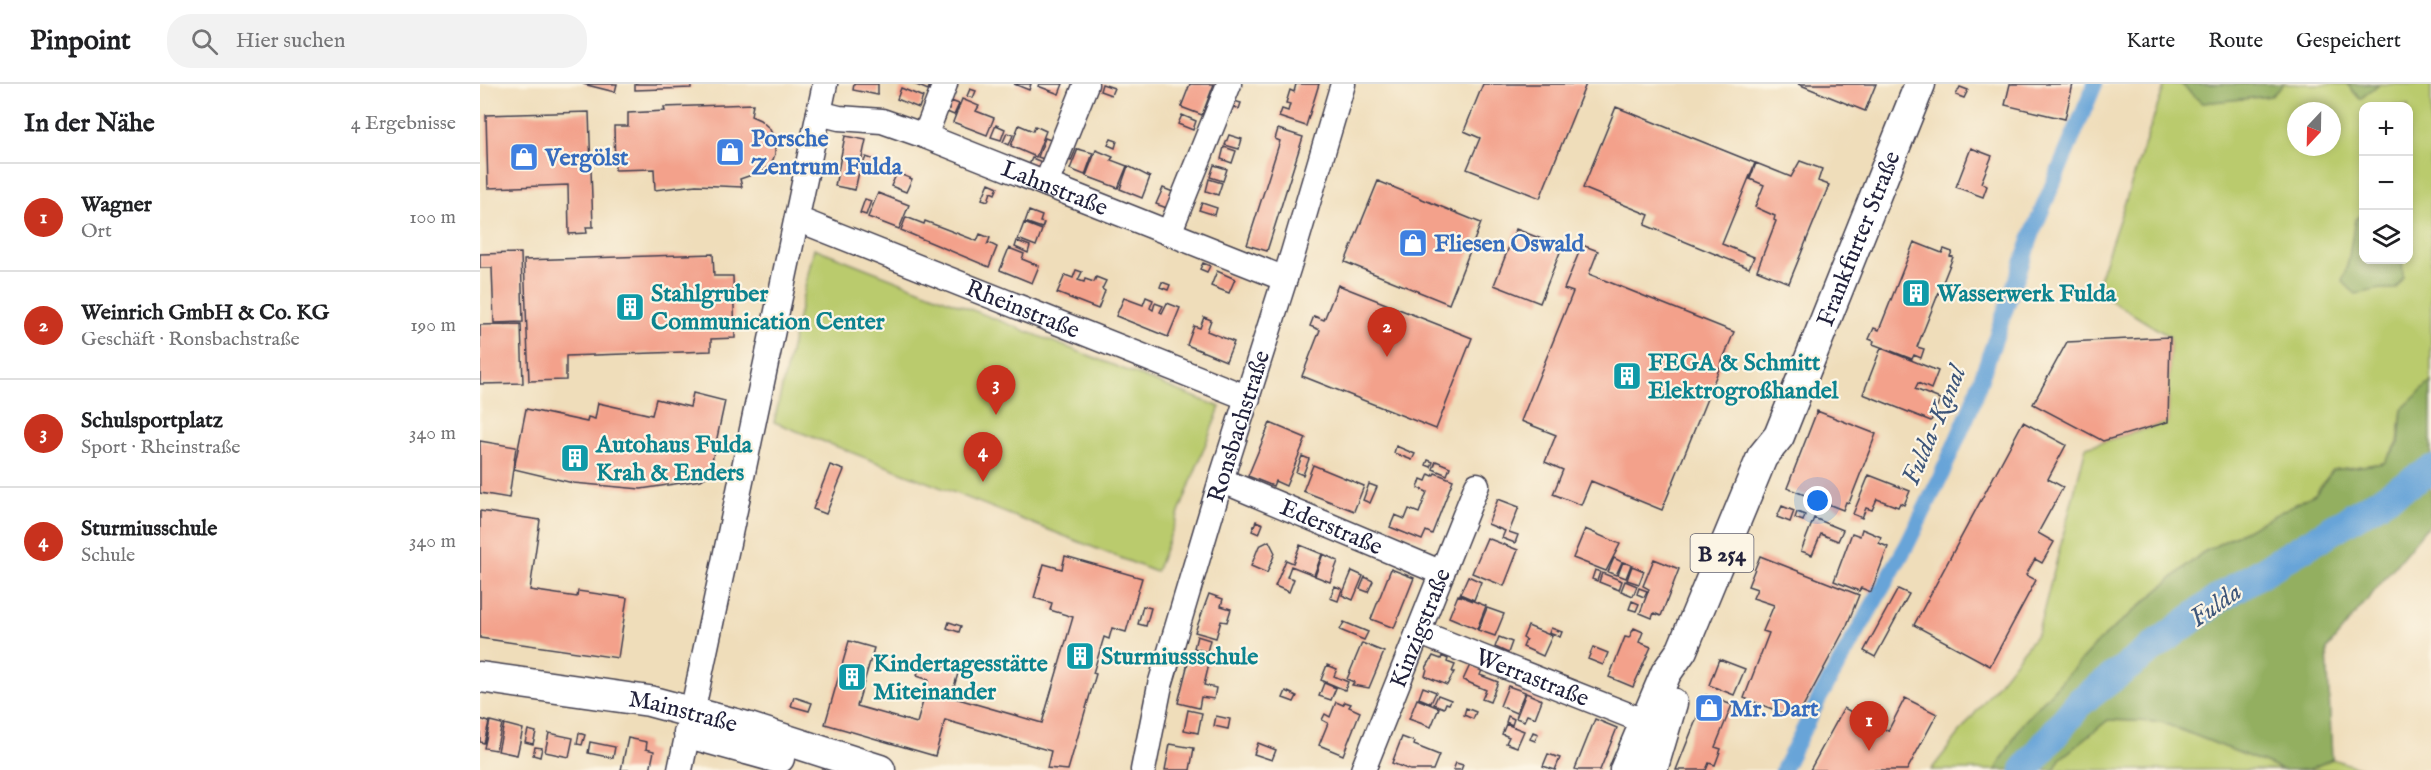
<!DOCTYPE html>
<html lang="de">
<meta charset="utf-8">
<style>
body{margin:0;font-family:"IM FELL English",serif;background:#f2f2f2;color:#202124}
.controls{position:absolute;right:18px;top:18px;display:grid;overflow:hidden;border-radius:12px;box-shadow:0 3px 9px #0003}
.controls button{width:54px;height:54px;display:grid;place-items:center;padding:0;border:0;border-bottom:2px solid #e0e0e0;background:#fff;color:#202124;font:30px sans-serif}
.compass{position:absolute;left:1807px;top:18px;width:54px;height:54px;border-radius:50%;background:#fff;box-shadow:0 3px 9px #0003;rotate:202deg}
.you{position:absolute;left:1338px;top:417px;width:21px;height:21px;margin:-15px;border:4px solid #fff;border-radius:50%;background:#1a73e8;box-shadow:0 0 0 9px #1a73e833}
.badge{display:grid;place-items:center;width:39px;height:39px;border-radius:50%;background:#c8321e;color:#fff;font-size:20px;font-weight:700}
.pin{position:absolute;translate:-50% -50px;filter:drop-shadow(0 2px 3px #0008)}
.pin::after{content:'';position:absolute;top:32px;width:21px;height:18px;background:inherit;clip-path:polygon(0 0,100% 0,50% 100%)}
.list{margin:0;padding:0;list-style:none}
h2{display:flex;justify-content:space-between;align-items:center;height:78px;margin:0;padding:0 24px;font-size:26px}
h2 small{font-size:20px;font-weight:400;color:#757577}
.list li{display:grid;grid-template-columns:39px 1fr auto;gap:18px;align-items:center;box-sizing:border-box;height:108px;padding:0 24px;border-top:2px solid #e0e0e0}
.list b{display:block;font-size:22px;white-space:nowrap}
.list p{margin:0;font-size:20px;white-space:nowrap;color:#757577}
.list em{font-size:20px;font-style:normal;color:#757577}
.icon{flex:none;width:33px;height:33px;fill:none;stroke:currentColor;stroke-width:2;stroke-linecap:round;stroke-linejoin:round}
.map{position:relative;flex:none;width:1951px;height:686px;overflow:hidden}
header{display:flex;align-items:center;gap:36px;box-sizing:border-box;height:84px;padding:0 30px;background:#fff;border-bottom:2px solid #e0e0e0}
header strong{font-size:28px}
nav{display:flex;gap:33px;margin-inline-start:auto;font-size:21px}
.search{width:420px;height:54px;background:#f2f2f2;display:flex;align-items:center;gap:15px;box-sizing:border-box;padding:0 21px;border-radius:24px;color:#757577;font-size:22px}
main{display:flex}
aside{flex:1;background:#fff}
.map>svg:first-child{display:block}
.green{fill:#bacb6d;stroke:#6e7654;stroke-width:1.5;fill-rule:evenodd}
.forest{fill:#93af60;stroke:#5a684e;stroke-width:1.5}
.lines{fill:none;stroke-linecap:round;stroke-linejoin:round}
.canal{stroke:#67a4d8;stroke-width:16}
.river{stroke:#67a4d8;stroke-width:30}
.building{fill:#f3a18b}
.minor-casing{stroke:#413e4e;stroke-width:27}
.major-casing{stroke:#413e4e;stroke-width:33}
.minor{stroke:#fff;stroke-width:24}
.major{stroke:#fff;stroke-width:30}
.labels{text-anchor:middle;stroke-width:4.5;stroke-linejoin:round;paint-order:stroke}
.shield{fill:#fcf5e5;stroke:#63616e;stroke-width:1.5}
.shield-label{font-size:22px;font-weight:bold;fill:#22223b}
.shop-label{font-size:24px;font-weight:bold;fill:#366cbe;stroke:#fcf5e5;text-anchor:start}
.street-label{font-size:24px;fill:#22223b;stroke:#fcf5e5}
.culture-label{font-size:24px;font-weight:bold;fill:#0d838f;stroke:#fcf5e5;text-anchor:start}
.water-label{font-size:26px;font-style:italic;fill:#3e567a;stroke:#fcf5e5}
</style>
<header>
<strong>Pinpoint</strong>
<div class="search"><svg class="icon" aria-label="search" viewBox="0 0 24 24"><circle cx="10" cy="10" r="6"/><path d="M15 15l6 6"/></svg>Hier suchen</div>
<nav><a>Karte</a><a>Route</a><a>Gespeichert</a></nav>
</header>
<main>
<aside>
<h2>In der Nähe<small>4 Ergebnisse</small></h2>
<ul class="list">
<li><span class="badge">1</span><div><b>Wagner</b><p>Ort</p></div><em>100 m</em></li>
<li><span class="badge">2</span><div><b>Weinrich GmbH &amp; Co. KG</b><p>Geschäft · Ronsbachstraße</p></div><em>190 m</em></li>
<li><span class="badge">3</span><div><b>Schulsportplatz</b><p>Sport · Rheinstraße</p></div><em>340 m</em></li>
<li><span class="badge">4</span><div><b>Sturmiusschule</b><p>Schule</p></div><em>340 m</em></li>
</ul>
</aside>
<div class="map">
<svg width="1951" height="686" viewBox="0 0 1951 686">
<rect width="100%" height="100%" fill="#fcf5e5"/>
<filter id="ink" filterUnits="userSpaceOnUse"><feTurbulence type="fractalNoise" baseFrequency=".0167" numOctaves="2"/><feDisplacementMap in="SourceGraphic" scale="12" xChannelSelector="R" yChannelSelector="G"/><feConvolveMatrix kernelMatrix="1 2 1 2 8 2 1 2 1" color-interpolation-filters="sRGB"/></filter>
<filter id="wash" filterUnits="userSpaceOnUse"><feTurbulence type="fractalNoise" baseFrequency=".008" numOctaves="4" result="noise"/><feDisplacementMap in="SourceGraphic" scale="24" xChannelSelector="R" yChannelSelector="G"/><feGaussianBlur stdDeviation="1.35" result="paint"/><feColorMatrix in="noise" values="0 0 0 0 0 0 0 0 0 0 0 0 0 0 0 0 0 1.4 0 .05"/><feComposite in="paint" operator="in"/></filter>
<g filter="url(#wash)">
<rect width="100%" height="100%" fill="#efddba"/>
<path class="green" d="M1685,0H1701L1722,19L1791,12L1804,0H1867L1880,15L1899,0H1951V298L1922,325L1918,359L1904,379L1853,386L1835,410L1722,469L1619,557L1542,640L1516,686H1451L1558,548L1606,363L1688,338L1690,253L1615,207ZM1884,22H1928V176H1884ZM1816,27H1852V63H1816Z
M334,164L740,323L676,488L294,338Z
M1628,636L1681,638L1803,686H1574L1580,675Z
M1852,675L1887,686H1828Z"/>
<path class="forest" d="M1701,0H1804L1791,12L1722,19Z
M1867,0H1899L1880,15Z
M1883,130L1884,176H1922L1923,193L1916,205H1901L1876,210L1862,198L1868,178L1875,136Z
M1951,298V438L1847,565L1852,675L1828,686H1803L1681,638L1628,636L1580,675L1574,686H1516L1542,640L1619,557L1722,469L1835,410L1853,386L1904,379L1919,359L1922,325Z"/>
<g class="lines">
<path class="canal" d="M1303,686L1340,613L1427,461L1460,394L1490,326L1554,145L1615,0"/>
<path class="river" d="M1545,686L1601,617L1741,513L1951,386"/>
</g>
<g id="blocks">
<path class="building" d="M103,0H137L135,8Z
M155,0H211V4L155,6Z
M374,0H398V11L373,6Z
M434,0H450L448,6Z
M534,0H551L549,6Z
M559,0H583L579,10L558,2Z
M622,0L634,4L631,11L620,7Z
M710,0H734L722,31L701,23Z
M816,0H839L826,42L799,33L802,25L808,27L810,20L806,19L810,6L814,8Z
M1003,0H1106L1060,114L987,85L1000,54L984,47Z
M1318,0H1396L1385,27Z
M1530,0H1593L1585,35L1525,21Z
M1480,3L1488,6L1484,14L1476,11Z
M421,4L443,13L439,24L417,15Z
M490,5L496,7L493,14L487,12Z
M482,15L499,22L496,27L514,34L507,51L473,38Z
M471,17L479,20L474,31L467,28Z
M754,17L761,19L759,25L753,22Z
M273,20L271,32L280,36L289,44L295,55V70L291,81L283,87L260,95L262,103L216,101L175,106L174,85L135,86L134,42H148V29L185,27L184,23Z
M1136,23L1275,79L1242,160L1274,173L1269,184L1165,141L1169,131L1103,104Z
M109,28L113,143H106L107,149L89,150L88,101L8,104L6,31Z
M702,31L716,37L713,46L698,40Z
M516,41L525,45L521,56L511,53Z
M539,41L553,47L555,42L566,47L556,73L531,62Z
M798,45L823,53L787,167L767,161L800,57L795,55Z
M527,49L533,51L529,61L523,58Z
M749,51L762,55L759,65L745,61Z
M365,52L386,56L375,106L355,102Z
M565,54L576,58L569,77L558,73Z
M631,55L637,57L635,64L628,61Z
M587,62L596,65L591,77L583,74Z
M744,63L756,67L752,79L741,75Z
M1491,64L1512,72L1501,99L1507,102L1503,113L1476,103Z
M598,65L613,69L605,91L590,85Z
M616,66L633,73L631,76L647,82L638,104L606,92Z
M386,73L398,77L393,92L380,87Z
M552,74L564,79L561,85L549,81Z
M1320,77L1342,85L1338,97L1349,101L1309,199L1277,186L1296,137L1294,136L1295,132L1275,123L1284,101L1270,95L1276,79L1311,93Z
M734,81L747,85L743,97L730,93Z
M648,82L670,93L662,114L640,105Z
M417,89L432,95L426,108L411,102Z
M729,95L742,99L738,111L726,107Z
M898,97L1001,139L969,220L865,178Z
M509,99L518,103L515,110L511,108L508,117L502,115Z
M683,104L698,110L692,126L676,120Z
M398,109L429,121L419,145L388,133Z
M385,115L391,117L386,131L380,129Z
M722,119L737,124L735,131L719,126Z
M549,127L562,132L560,138L564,139L562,144L545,138Z
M426,133L444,140L445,137L497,157L500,150L510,154L507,161L509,159L517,163L509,183L421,146Z
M544,139L562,146L556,162L538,155Z
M1036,145L1082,163L1060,219L1014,201Z
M537,157L550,162L548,169L535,163Z
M1434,158L1462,169L1464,165L1472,168L1470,172L1473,173L1437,263L1444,265L1441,274L1434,271L1432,275L1393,260L1394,257L1389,255L1394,244L1399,246Z
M1102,161L1118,167L1109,190L1254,248L1182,426L1111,397L1101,421L1073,410L1083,386L1065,378L1076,351L1041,337L1093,208L1084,205Z
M529,164L544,170L542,175L559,182L552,199L520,186Z
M41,169L43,238L14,239L12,184H0V170Z
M233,170L234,192H253L255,254L231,255V267L86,272V296L49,297L44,176Z
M723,179L730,182L727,188L720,185Z
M596,186L602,188L598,196L604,198L605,195L614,198L616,193L626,197L622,205L625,207L618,225L577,209L585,191L593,194Z
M737,187L755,195L749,209L731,202Z
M682,198L690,201L688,206L680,203Z
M858,201L992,254L956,345L822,292L840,246L830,242L834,232L844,236Z
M666,213L673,216L670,224L673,226L675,219L683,222L680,228L682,229L687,219L700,224L688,253L636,232L644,214L663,221Z
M724,233L731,236L727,247L754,258L746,277L707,261L714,242L720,244Z
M41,240L43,299L0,300V241Z
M1690,253L1688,338L1623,357L1553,320L1587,258Z
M1401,264L1458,287L1451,305L1438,299L1435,305L1460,315L1451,337L1383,310Z
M213,309L245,317L229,391L221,396L161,405L93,399L34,385L46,325L107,338L108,333L115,335L118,319L172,331L176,315L210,323Z
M1337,327L1396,350L1369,419L1366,418L1363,426L1307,404Z
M1543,338L1586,361L1568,395L1583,403L1558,449L1574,458L1562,479L1555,475L1546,491L1556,496L1510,582L1434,541Z
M790,339L826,354L806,402L795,397L793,402L768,392Z
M0,357L36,363L29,414L0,409Z
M916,362L935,370L932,376L914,369Z
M822,372L829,375L823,391L816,388Z
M948,376L953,378L951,383L946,381Z
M956,377L970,383L967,391L953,385Z
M350,381L364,386L346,430L333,425Z
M833,381L884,402L874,427L823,407Z
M955,389L973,396L952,450L946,447L942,456L910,443L915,431L925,435L929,425L939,429L947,408L938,404L941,395L946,397L949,390L953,392Z
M1389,391L1430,407L1424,421L1420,419L1418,423L1397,415L1392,426L1386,424L1382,434L1373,430Z
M889,400L897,403L890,419L883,416Z
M1018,415L1039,423L1029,448L1038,451L1035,459L1022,454L1025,447L1008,440Z
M1302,422L1314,427L1310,438L1297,433Z
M0,427L60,436L50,506L97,513L98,507L147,514L138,574L0,554Z
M1317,428L1325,431L1323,437L1315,434Z
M1334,434L1363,446L1358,457L1341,450L1332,471L1321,467Z
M776,437L783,440L779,450L772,447Z
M1105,445L1140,460L1126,487L1093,474Z
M1382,445L1401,453L1399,459L1408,463L1391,508L1381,504L1379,507L1354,497L1372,449L1380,452Z
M1007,454L1038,466L1024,502L992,489Z
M789,457L795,469L787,489L771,482L779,462Z
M820,461L842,470L834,491L811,482L807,493L814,495L809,508L795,502L806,476L813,479Z
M843,470L858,477L850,498L835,492Z
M585,472L662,494L646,548L632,544L629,555L624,553L613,589L616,590L588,686L567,684L571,667L465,636L455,672L345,640L369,557L394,564L377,622L437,639L449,596L437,592L441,577L479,586L471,613L562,639L593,533L570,526L572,519L554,514L564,480L582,485Z
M1280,472L1379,511L1367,541L1321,627L1316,625L1313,633L1264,614L1289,549L1283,547L1294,521L1273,514L1277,505L1268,502Z
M1134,474L1142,478L1136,491L1128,488Z
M1174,475L1199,485L1181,532L1174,529L1172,534L1160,529L1169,505L1163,502Z
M1143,478L1151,481L1146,494L1138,491Z
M1152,482L1164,487L1159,500L1147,496Z
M911,485L934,494L914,544L891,535Z
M1115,486L1120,488L1117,497L1112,495Z
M872,487L883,492L873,516L862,511Z
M1122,489L1142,497L1139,506L1119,498Z
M988,492L1001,498L994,516L980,510Z
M885,493L893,497L888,508L880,505Z
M1145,497L1157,502L1153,512L1141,507Z
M855,502L862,505L858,517L850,514Z
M1159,504L1167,507L1164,513L1157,510Z
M1418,505L1429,510L1395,573L1384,567Z
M729,510L743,515L741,522L751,525L747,538L741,537L736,554L715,548Z
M978,511L1006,522L997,545L969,533Z
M1152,517L1159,520L1156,527L1149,525Z
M663,522L671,524L666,542L658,540Z
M1007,524L1024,530L1015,552L998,546Z
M469,538L481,542L479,548L467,544Z
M864,538L888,548L884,556L860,546Z
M1048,542L1072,552L1063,572L1043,563L1046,556L1043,554Z
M1071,544L1082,548L1080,553L1069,549Z
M1154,544L1163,548L1159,558L1171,563L1153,603L1129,593L1145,553L1149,554Z
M717,552L730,556L727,568L714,564Z
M1019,553L1032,558L1028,569L1015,563Z
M882,559L904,568L889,604L872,601L874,598L867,595Z
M1113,563L1128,569L1123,581L1108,575Z
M953,572L961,575L962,572L968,575L967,578L975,581L972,588H974L967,601L945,592L947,585L946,584Z
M709,575L729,580L724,601L736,604L734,615L721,613L719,624L698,619Z
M1239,575L1265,585L1254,611L1229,601Z
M847,581L857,585L854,592L868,598L865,606L841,596Z
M990,581L1002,586L1000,591L1018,598L1010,618L1002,615L1006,606L983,596Z
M844,599L856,604L851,616L839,612Z
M1028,602L1045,608L1036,629L1020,622Z
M943,603L956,608L951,619L939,614Z
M806,607L817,612L814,618L803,614Z
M1046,609L1062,616L1055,634L1047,631L1044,637L1036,634Z
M958,611L971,616L969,620L966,619L964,624L954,620Z
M1226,611L1252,621L1235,663L1241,665L1235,681L1229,679L1226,686H1196Z
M314,613L332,619L329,627L311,622Z
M1425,614L1457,630L1427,686H1330L1364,624L1408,647Z
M937,615L959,624L951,643L929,635Z
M856,618L863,621L865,618L871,620L869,623L880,628L863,671L839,661L848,639L842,636L845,630L850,633Z
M986,624L996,628L993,635L984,631Z
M708,626L722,629L718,649L704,646Z
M736,632L750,635L748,645L734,642Z
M1028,632L1034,635L1032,641L1026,638Z
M0,635L9,638L4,659L0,658Z
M1115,635L1137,644L1120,686H1098L1095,685Z
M10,637L22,640L16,666L4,664Z
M24,640L43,645L37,671L18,667Z
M1026,640L1044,647L1037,663L1026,659L1029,653L1022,650Z
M48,646L56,648L53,660L45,658Z
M1053,648L1058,650L1055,657L1050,655Z
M69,649L93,654L89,673L65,668Z
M99,649L105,651L102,661L97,660Z
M922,653L935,658L934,661L959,671L953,686H930L912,679Z
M148,654L167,658L166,665L174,667L170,686H141Z
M110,658L135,663L133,674L108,669Z
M778,659L796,666L792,676L774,670Z
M690,660L714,664L710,686H685Z
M55,663L62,664L60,673L53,671Z
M1068,670L1080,674L1075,686L1063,682Z
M976,679L983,681L981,686H973Z"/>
</g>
</g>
<g filter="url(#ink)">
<use href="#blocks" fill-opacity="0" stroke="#413e4e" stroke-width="1.5"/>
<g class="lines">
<g class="minor-casing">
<g id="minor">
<path id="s1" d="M339,29L359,34L402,37L445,52L805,195"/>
<path d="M445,52L465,0"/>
<path d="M566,100L606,0"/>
<path id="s2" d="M317,135L768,314"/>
<path d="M689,149L749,0"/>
<path id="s3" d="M741,396L962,489"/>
<path id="s4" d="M938,548L1166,638"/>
<path d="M200,686L345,0"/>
<path id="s5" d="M663,686L680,601L741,396L813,169L863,0"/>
<path id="s6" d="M883,686L997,401"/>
</g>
</g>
<g class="major-casing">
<g id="major">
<path id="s7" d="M0,593L169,617L263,642L400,686"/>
<path d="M209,649L299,674"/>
<path id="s8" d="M1145,686L1186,589L1202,566L1282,373L1299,352L1440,0"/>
<path d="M1172,686L1192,619"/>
</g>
</g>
<use href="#minor" class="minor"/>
<use href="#major" class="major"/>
</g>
</g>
<defs>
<g id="shop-square" transform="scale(1.5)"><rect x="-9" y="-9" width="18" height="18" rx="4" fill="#3f7fe0" stroke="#fcf5e5"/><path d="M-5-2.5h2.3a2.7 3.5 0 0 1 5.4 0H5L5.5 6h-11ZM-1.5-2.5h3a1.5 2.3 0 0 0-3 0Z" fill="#fff"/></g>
<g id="building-square" transform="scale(1.5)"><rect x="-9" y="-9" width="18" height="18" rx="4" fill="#0f9aa8" stroke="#fcf5e5"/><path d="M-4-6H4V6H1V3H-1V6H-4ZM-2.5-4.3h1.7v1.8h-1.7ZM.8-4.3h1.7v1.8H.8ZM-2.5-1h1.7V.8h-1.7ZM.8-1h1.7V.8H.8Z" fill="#fff"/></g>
</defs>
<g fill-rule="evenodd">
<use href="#shop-square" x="250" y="68"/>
<use href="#shop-square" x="44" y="73"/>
<use href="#shop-square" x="933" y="159"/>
<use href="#building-square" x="1436" y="209"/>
<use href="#building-square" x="150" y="223"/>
<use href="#building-square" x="1147" y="292"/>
<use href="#building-square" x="95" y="374"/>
<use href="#building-square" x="600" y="572"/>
<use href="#building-square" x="372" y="593"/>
<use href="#shop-square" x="1229" y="624"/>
</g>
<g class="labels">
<rect class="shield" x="1210.5" y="450" width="63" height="38" rx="4.5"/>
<g class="shield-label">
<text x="1242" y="477">B 254</text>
</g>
<g class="shop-label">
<text x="271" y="62">Porsche<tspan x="271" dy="28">Zentrum Fulda</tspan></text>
<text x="65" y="81">Vergölst</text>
<text x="954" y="167">Fliesen Oswald</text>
<text x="1250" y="632">Mr. Dart</text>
</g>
<g class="street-label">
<text dy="8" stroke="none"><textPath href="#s1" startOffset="249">Lahnstraße</textPath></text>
<text dy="8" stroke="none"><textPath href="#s8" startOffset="582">Frankfurter Straße</textPath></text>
<text dy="8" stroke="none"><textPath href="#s2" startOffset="243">Rheinstraße</textPath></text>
<text dy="8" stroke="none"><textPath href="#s5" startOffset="357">Ronsbachstraße</textPath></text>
<text dy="8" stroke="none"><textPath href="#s3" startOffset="120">Ederstraße</textPath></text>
<text dy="8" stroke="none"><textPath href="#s6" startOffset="153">Kinzigstraße</textPath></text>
<text dy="8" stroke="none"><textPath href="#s4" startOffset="123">Werrastraße</textPath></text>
<text dy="8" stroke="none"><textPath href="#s7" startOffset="206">Mainstraße</textPath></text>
</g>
<g class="culture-label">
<text x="171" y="217">Stahlgruber<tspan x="171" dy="28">Communication Center</tspan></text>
<text x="1457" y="217">Wasserwerk Fulda</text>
<text x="1168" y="286">FEGA &amp; Schmitt<tspan x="1168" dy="28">Elektrogroßhandel</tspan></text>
<text x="116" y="368">Autohaus Fulda<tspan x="116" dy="28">Krah &amp; Enders</tspan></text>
<text x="621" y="580">Sturmiussschule</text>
<text x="393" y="587">Kindertagesstätte<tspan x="393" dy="28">Miteinander</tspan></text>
</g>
<g class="water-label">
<text transform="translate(1453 341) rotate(-67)" y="9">Fulda-Kanal</text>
<text transform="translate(1735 520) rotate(-35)" y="9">Fulda</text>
</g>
</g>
</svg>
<div class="controls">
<button>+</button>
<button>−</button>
<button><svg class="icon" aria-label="layers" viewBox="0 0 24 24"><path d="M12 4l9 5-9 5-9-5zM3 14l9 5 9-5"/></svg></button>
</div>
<svg class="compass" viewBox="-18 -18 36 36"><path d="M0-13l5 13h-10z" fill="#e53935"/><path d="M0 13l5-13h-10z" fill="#757577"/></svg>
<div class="you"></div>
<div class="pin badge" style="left:1389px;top:667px">1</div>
<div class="pin badge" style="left:907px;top:273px">2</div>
<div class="pin badge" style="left:516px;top:331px">3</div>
<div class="pin badge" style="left:503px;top:398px">4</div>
</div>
</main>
